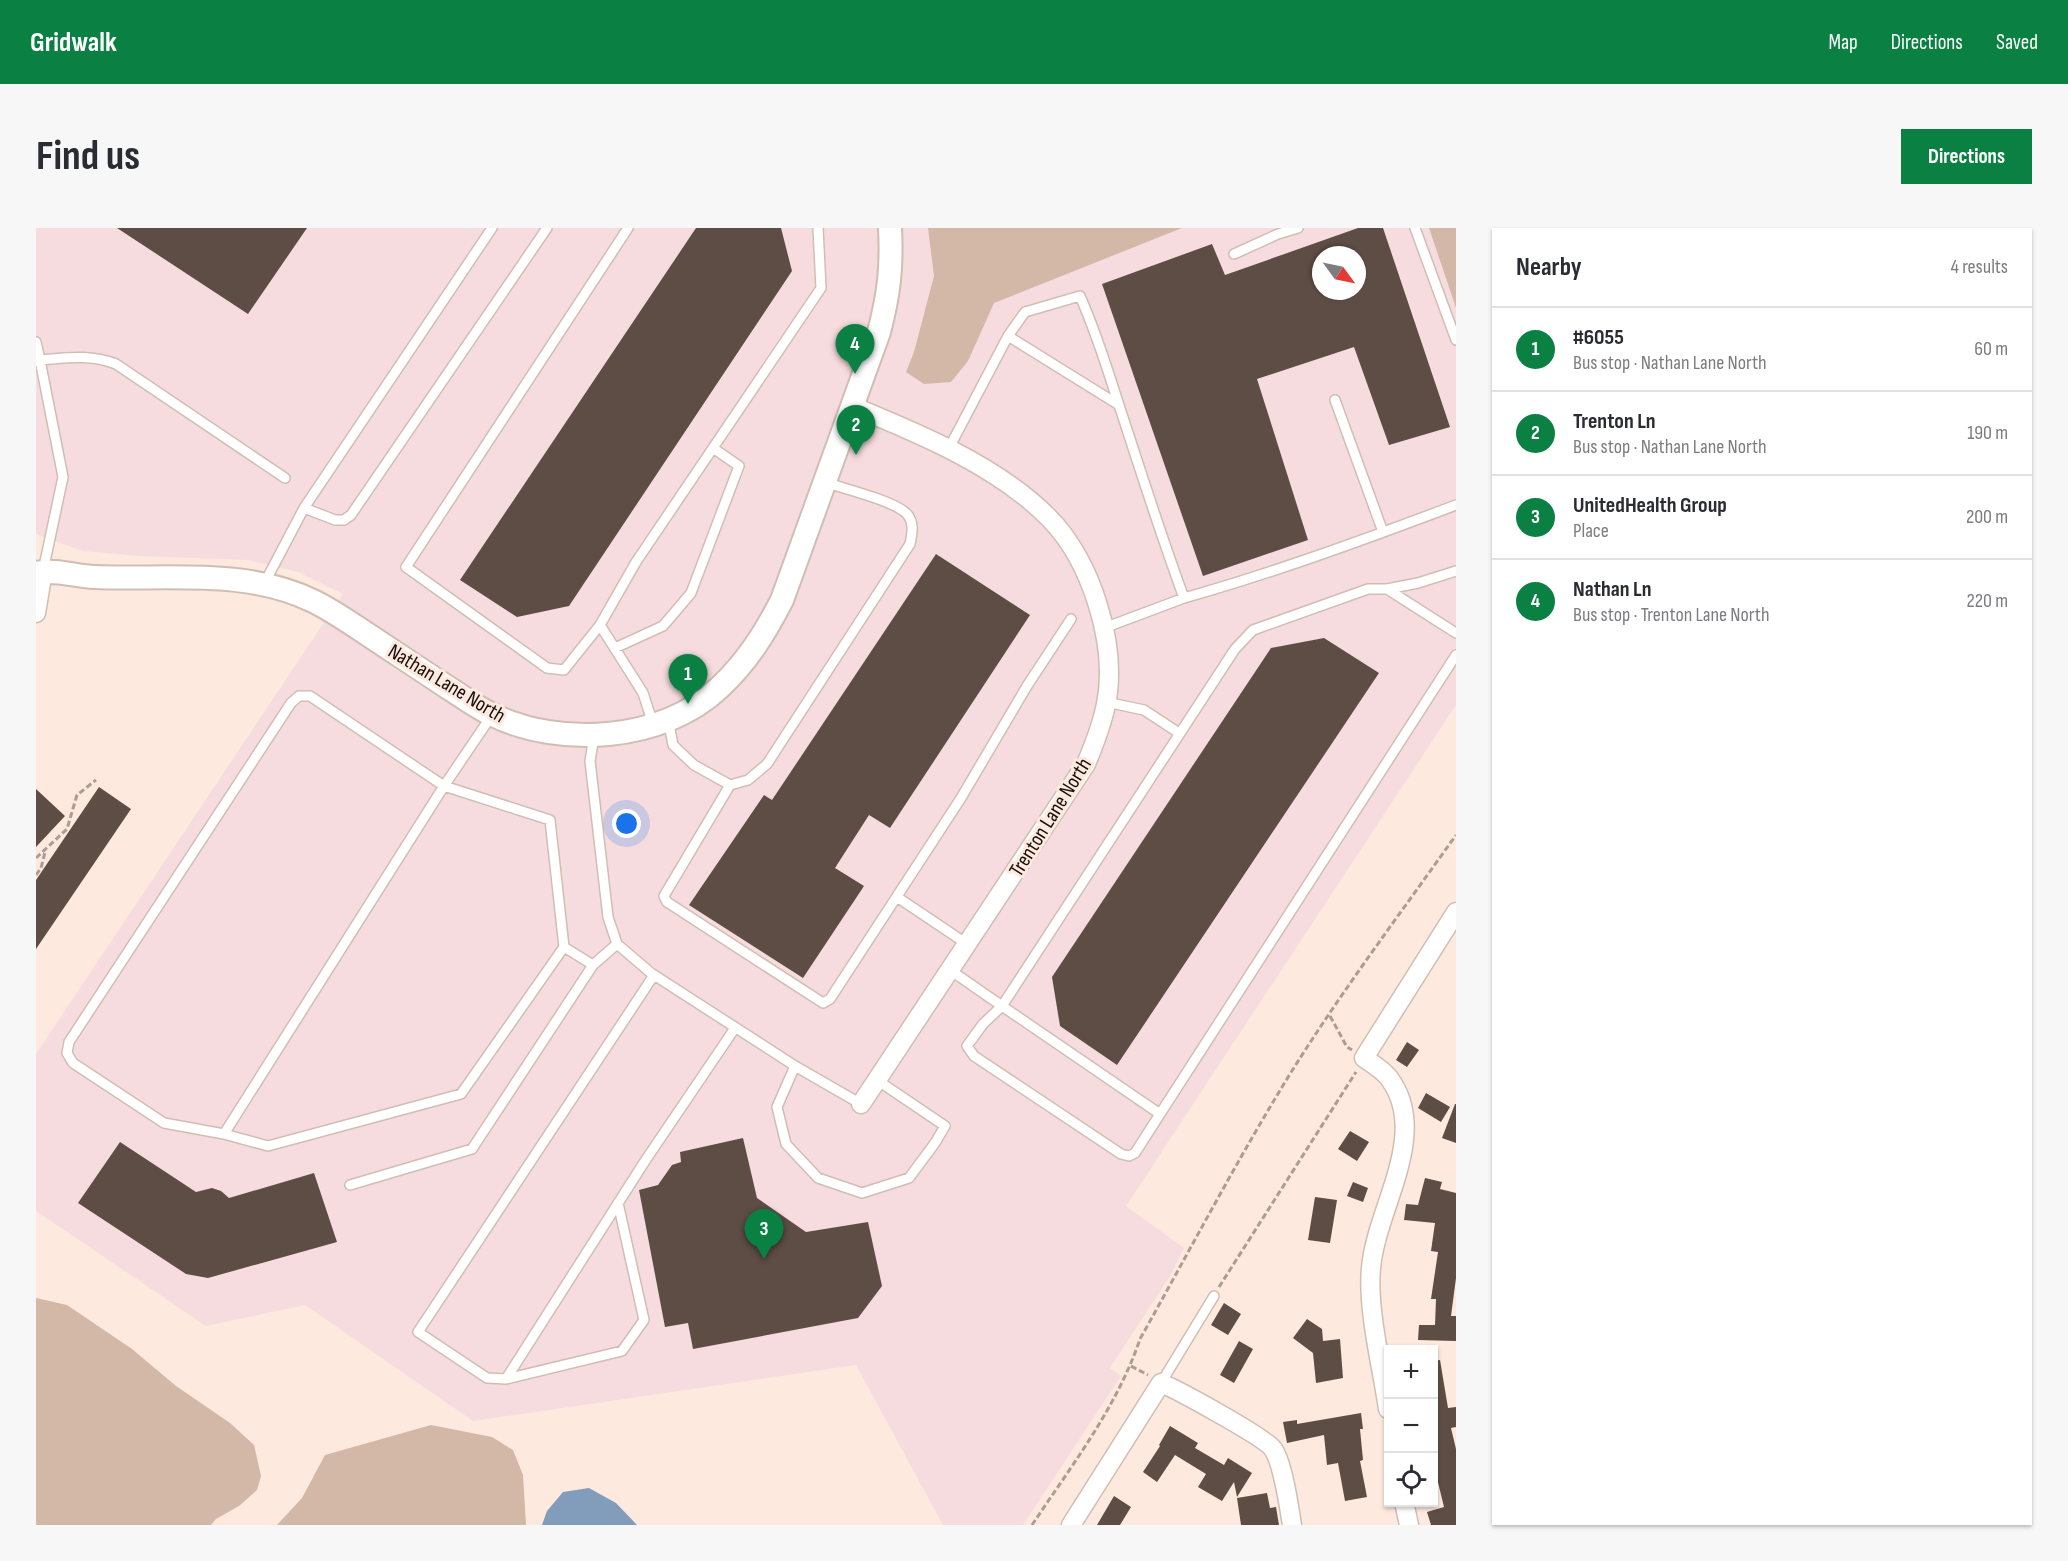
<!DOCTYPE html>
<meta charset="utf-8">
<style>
body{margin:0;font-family:"Sofia Sans Condensed",sans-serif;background:#f7f7f7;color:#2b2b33}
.controls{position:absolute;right:18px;bottom:18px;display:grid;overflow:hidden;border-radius:0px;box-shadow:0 2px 4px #0004}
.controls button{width:54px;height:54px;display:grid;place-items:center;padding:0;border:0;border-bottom:2px solid #e1e1e2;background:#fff;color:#2b2b33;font:30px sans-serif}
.compass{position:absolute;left:1276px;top:18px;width:54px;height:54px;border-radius:50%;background:#fff;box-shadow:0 2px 4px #0004;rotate:123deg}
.you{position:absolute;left:591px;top:596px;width:21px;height:21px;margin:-15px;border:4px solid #fff;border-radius:50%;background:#1a73e8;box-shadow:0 0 0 9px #1a73e833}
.badge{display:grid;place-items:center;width:39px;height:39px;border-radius:50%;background:#0b8043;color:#fff;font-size:20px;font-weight:700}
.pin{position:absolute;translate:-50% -50px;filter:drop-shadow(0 2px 3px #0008)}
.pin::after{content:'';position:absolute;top:32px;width:21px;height:18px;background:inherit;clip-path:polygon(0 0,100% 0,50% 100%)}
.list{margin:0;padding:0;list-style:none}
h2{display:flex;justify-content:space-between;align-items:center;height:78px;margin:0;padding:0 24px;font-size:26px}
h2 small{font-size:20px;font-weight:400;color:#7c7c81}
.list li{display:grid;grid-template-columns:39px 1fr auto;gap:18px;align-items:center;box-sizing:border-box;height:84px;padding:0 24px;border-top:2px solid #e1e1e2}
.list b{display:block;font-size:22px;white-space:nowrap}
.list p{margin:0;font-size:20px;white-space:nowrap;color:#7c7c81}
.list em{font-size:20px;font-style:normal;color:#7c7c81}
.icon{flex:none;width:33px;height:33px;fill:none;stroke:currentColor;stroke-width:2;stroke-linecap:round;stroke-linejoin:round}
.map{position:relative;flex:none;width:1420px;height:1297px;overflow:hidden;border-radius:0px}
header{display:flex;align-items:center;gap:36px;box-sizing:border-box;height:84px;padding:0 30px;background:#0b8043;color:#fff}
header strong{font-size:28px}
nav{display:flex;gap:33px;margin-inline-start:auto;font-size:21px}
.intro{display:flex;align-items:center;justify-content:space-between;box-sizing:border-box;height:144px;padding:0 36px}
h1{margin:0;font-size:42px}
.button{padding:15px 27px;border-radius:0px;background:#0b8043;color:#fff;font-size:21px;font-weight:700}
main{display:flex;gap:36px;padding:0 36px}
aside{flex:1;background:#fff;border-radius:0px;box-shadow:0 2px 4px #0004}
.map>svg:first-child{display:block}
.commercial{fill:#f7dcdf;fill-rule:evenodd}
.green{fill:#d3b7a7}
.water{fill:#829cbc}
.building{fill:#5e4d45;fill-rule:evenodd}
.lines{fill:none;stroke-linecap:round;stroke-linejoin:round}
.service-casing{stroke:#d1beb3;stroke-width:12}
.minor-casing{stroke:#d1beb3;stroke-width:21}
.tertiary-casing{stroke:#d1beb3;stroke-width:26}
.path{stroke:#ac9c94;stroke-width:3;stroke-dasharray:6 3;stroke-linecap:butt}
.service{stroke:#fff;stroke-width:9}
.minor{stroke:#fff;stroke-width:18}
.tertiary{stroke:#fff;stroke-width:22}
.labels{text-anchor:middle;stroke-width:6;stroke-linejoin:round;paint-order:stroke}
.street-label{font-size:21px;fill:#160f0b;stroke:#fde9de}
</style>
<header>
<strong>Gridwalk</strong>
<nav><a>Map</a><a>Directions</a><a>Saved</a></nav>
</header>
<div class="intro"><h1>Find us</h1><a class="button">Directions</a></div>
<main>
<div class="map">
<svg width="1420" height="1297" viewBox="0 0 1420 1297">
<rect width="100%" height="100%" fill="#fde9de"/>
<path class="commercial" d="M0,0H1393L1420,80V477L1090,978L1148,1020L1134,1048L1074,1140L1085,1148L987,1297H907L820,1137L437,1193L269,1077L170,1098L0,983V826L307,366L262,344L212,332L104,328L47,323L0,306ZM1285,27H1321V63H1285Z"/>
<path class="green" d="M892,0H1146L958,75L932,133L915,154L888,156L870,144L878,124L898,48Z
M1393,0H1420V80Z
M0,1070L31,1077L96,1121L140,1158L194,1195L218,1217L225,1248L221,1262L203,1278L180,1291L175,1297H0Z
M395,1197L456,1209L477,1222L487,1247L490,1297H241L266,1270L289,1227Z"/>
<path class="water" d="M553,1260L580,1275L601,1297H506L511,1283L527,1264Z"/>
<path class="building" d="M81,0H271L212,86Z
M660,0H745L756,43L533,378L481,389L424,352Z
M1322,0H1347L1414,199L1353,217L1318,119L1221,151L1272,312L1167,348L1066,56L1176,16L1189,47ZM1285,27H1321V63H1285Z
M900,326L994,387L854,600L833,587L799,640L828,658L767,750L653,677L728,567L736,572Z
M1288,410L1343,445L1081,837L1024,798L1016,749L1235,420Z
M63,559L95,581L0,721V652Z
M0,561L29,588L0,619Z
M1371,814L1383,822L1371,839L1360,832Z
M1390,865L1414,879L1405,894L1382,880Z
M1419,876H1420V915L1406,910Z
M1314,903L1333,914L1321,933L1302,921Z
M707,910L721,970L770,1004L832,994L846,1058L822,1090L657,1121L652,1095L629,1099L603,962L622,957L636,937L645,934L644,924Z
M84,914L160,964L176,960L185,963L193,970L278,945L301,1014L172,1050L150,1046L42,975Z
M1389,950L1406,954L1404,961L1420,965V1050L1415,1088H1420V1113L1382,1112L1383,1097H1399L1400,1071H1395L1402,1024L1395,1023L1399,995L1368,992L1370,976L1382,977Z
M1317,954L1332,960L1327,974L1311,968Z
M1279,969L1301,972L1294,1015L1272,1012Z
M1188,1075L1205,1086L1192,1107L1175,1097Z
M1271,1091L1286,1101L1287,1113L1304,1111L1307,1150L1280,1155L1277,1125L1257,1110Z
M1203,1113L1217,1121L1198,1155L1184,1147Z
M1404,1132L1412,1180L1420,1179V1199L1415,1200L1420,1221V1297H1395L1391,1284L1408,1279L1398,1238V1133Z
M1325,1185L1327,1201H1324L1327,1232L1324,1233L1331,1269L1309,1273L1302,1235L1291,1237L1288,1207L1251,1215L1247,1194L1261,1192V1196Z
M1134,1198L1162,1215L1159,1220L1188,1237L1192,1230L1216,1245L1201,1269L1198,1254L1186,1273L1162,1259L1170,1246L1139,1227L1121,1254L1107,1244L1124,1218L1123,1217Z
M1231,1265L1234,1280L1240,1279L1243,1297H1205L1201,1270Z
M1078,1268L1095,1279L1084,1297H1061Z"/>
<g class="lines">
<g class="service-casing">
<path id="service" d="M592,0L370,339L511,440L528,442L564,397L607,465L617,496
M1379,0L1420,112
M1198,26L1242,6L1262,0
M972,108L1083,177
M0,114L4,132C32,130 53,126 80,136L249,250
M0,133L4,132L27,249L7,343
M1299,172L1347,304
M912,222L972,108L989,84L1044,68C1059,102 1070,136 1081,171C1103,238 1124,305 1148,370C1240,344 1330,311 1420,277
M268,280L456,0
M228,356L268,280L299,292H308L315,287L511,0
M1351,361L1382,355L1420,343
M564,397L600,334L785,60L782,0
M1068,400L1148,370
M1420,405L1351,361H1332L1217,402L1199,421L966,778L1124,886L1420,427
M579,420L627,398L655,365L703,238L677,220
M1070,474L1108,482L1143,505
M632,491L637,517L658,537L694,557L712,552L731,536L874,316C876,306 879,294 870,285C856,272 808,261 789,254
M558,508L554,533L572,689L581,716L615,745L759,838L825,876
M694,557L628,668L631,674L787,775L794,771L925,570L991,458L1035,391
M861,669L931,716
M557,737L581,716
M914,742L966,778L947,796L931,818L938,828L1085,926L1093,928L1099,925L1124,886
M618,747L382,1104L451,1150L470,1151L609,933L699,800
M759,838L741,879L750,916L782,950L826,965L873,950L899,915L909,898L841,852
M188,906L232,918L425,866L528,719
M314,957L436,921L557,737L528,719L514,592L408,558L274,468H263L255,475L33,814L31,825L37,835L128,895L188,906L408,558L456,487
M470,1151L586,1123L608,1092L582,975
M1125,1155L1178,1068"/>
</g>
<g class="minor-casing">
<path id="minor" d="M816,178C882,205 962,238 1013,290C1055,332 1082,417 1070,476C1066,497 1058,517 1050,536L825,876
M0,385L7,343
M1352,1181C1346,1139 1331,1081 1335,1040C1340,980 1395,906 1353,850C1347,842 1337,836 1328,830L1420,684
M1368,1274L1373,1297
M1035,1297L1125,1155C1142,1162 1230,1210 1237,1221C1247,1235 1253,1279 1256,1297"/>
</g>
<g class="tertiary-casing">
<path id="tertiary" d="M0,345C18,341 40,348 58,349C130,352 210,340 277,373C296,382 314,395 331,406C358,424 384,441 411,459C426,468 441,480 457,487C525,520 627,513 683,460C711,434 729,405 746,372L843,104C853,66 856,39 854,0"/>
</g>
<path class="path" d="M0,630L31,601L41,567L60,552
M0,647L5,640L9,624
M1294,788L1311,819L1316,822
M1183,1059L1320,844
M1095,1138L1112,1147
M996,1297C1036,1237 1081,1179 1104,1111C1154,1022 1201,932 1254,846C1305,764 1364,686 1420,607"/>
<use href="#service" class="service"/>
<use href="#minor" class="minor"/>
<use href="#tertiary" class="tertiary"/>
</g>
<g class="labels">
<g class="street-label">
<text transform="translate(411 455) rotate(31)" y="7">Nathan Lane North</text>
<text transform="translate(1014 589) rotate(-58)" y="7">Trenton Lane North</text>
</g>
</g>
</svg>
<div class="controls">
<button>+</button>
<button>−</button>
<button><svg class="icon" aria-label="locate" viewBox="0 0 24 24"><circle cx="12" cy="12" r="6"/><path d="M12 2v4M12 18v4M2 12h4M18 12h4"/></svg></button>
</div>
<svg class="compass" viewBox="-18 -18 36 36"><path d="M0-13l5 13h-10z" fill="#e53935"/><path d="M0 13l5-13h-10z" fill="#7c7c81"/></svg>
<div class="you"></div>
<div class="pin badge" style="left:652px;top:476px">1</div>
<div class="pin badge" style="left:820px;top:227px">2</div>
<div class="pin badge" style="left:728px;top:1031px">3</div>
<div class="pin badge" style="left:819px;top:146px">4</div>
</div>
<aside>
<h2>Nearby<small>4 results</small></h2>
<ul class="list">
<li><span class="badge">1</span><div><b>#6055</b><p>Bus stop · Nathan Lane North</p></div><em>60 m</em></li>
<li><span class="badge">2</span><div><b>Trenton Ln</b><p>Bus stop · Nathan Lane North</p></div><em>190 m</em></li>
<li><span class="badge">3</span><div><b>UnitedHealth Group</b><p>Place</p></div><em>200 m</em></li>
<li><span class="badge">4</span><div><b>Nathan Ln</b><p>Bus stop · Trenton Lane North</p></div><em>220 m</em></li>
</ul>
</aside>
</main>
